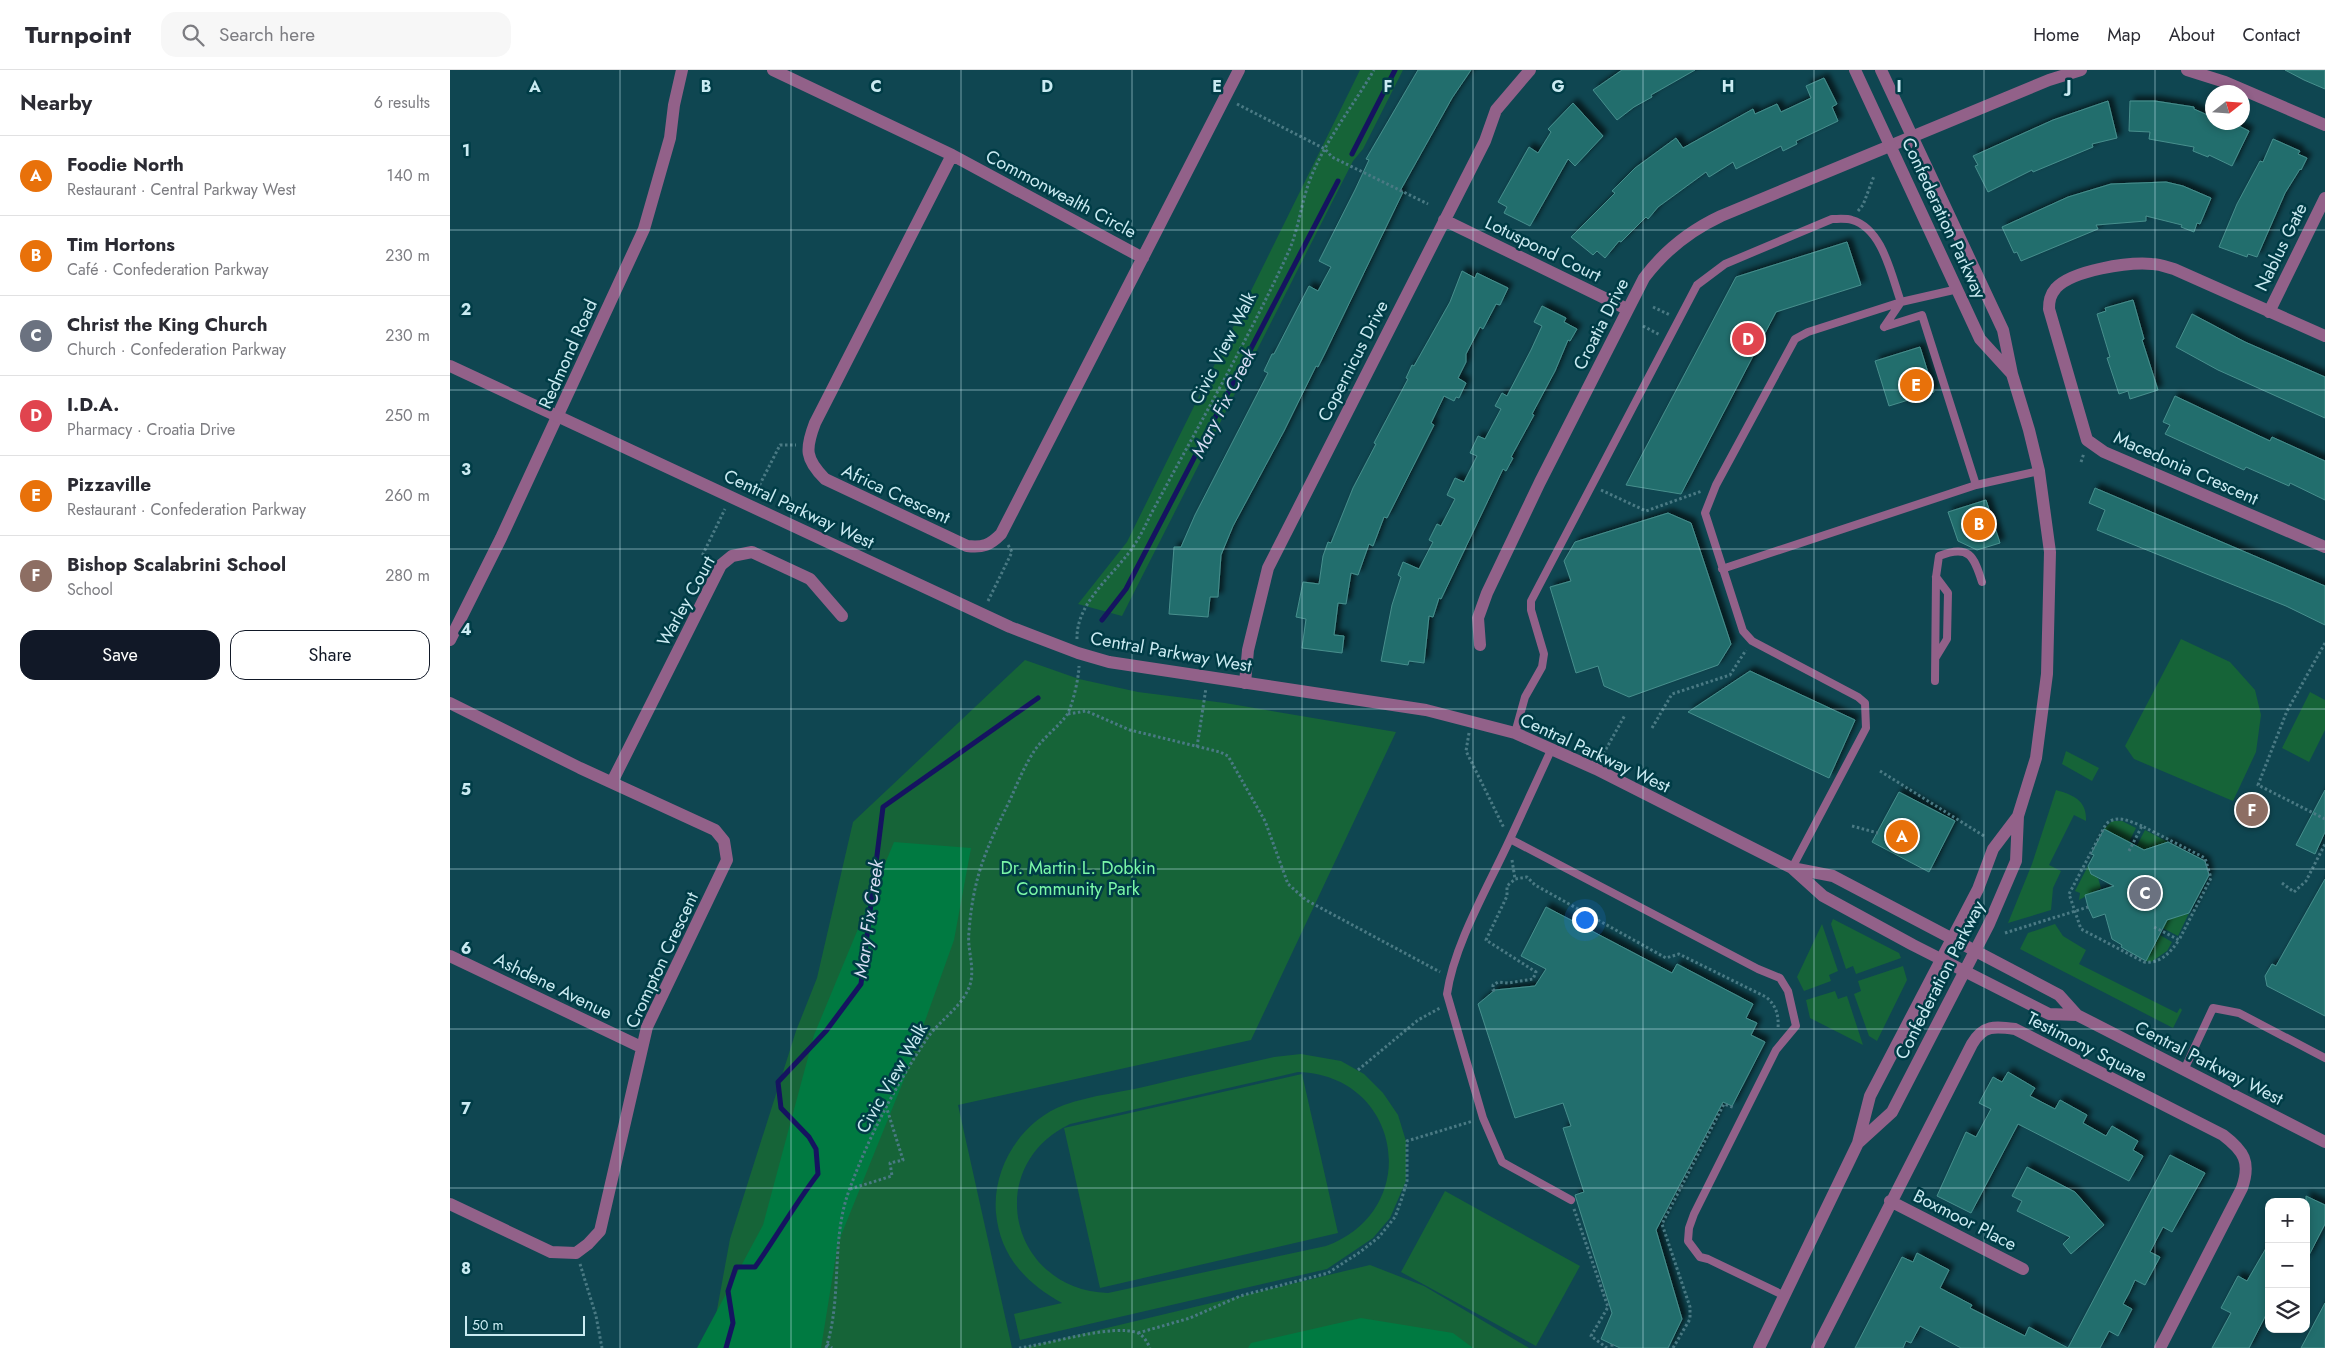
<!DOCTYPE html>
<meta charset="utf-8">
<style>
body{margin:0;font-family:Jost,sans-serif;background:#f7f7f7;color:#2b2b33}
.controls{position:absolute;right:15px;bottom:15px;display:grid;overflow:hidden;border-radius:10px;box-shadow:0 2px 8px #0003}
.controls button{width:45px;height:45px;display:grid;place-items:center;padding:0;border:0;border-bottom:1px solid #e1e1e2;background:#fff;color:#2b2b33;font:25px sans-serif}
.compass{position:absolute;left:1755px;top:15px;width:45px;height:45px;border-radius:50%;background:#fff;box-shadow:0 2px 8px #0003;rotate:73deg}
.scale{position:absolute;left:15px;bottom:12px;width:120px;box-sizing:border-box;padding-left:5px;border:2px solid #caebf2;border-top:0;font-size:14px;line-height:18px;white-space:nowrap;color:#caebf2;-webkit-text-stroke:4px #003c46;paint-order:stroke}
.you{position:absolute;left:1134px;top:849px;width:18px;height:18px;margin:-12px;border:4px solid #fff;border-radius:50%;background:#1a73e8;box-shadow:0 0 0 8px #1a73e833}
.badge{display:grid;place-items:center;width:32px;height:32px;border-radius:50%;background:#111827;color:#fff;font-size:16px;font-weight:700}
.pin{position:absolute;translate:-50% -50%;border:2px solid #fff;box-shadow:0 1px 5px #0006}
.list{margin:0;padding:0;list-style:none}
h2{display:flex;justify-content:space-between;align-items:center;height:65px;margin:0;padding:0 20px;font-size:21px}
h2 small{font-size:16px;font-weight:400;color:#7c7c81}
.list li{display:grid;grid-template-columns:32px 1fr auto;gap:15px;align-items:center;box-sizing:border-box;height:80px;padding:0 20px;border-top:1px solid #e1e1e2}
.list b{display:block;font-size:19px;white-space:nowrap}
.list p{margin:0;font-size:16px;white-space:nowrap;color:#7c7c81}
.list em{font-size:16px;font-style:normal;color:#7c7c81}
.actions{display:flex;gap:10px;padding:15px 20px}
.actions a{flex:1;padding:11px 0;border:1px solid #111827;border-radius:15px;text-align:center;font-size:18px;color:#111827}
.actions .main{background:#111827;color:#fff}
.icon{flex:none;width:28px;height:28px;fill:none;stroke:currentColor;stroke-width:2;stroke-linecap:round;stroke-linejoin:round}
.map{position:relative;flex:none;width:1875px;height:1278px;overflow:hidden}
header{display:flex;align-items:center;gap:30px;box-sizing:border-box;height:70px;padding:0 25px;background:#fff;border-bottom:1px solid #e1e1e2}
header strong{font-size:24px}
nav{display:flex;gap:28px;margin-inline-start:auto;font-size:18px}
.search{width:350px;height:45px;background:#f7f7f7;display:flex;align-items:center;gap:12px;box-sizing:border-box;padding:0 18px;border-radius:15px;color:#7c7c81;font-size:19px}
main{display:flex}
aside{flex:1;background:#fff}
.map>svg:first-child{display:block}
.green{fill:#166438;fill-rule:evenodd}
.forest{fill:#007a41}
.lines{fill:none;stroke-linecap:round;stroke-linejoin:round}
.stream{stroke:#151360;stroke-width:5}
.building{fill:#236e6d;stroke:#478f8d;filter:url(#shadow)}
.path{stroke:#4a7a84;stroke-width:3;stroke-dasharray:2.5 2.5;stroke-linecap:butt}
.service{stroke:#926189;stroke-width:8}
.minor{stroke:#926189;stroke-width:12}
.tertiary{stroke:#926189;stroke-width:12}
.grid{fill:none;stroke:#caebf2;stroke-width:1;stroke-opacity:0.55}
.labels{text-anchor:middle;stroke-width:5;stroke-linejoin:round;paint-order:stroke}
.street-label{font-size:18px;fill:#caebf2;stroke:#003c46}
.park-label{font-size:18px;fill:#7bf8a8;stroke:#003c46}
.water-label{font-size:19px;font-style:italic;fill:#d6dcf3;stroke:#003c46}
.grid-label{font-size:16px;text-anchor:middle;font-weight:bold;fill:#caebf2;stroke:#003c46;stroke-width:5;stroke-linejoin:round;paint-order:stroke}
</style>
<header>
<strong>Turnpoint</strong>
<div class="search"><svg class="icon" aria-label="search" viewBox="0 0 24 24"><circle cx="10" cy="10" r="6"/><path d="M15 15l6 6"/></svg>Search here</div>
<nav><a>Home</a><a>Map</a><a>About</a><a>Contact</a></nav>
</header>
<main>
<aside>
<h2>Nearby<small>6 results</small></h2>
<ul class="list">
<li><span class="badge" style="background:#e8710a">A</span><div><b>Foodie North</b><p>Restaurant · Central Parkway West</p></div><em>140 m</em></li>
<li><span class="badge" style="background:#e8710a">B</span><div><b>Tim Hortons</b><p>Café · Confederation Parkway</p></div><em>230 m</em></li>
<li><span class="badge" style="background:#6b7280">C</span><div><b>Christ the King Church</b><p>Church · Confederation Parkway</p></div><em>230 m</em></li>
<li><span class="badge" style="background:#e0444e">D</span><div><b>I.D.A.</b><p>Pharmacy · Croatia Drive</p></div><em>250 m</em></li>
<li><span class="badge" style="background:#e8710a">E</span><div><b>Pizzaville</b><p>Restaurant · Confederation Parkway</p></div><em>260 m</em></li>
<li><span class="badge" style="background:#8d6e63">F</span><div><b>Bishop Scalabrini School</b><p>School</p></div><em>280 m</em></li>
</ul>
<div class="actions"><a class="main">Save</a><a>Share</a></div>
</aside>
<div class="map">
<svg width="1875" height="1278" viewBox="0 0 1875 1278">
<defs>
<filter id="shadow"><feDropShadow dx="4.5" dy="-4.5" stdDeviation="2.5" flood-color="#0009"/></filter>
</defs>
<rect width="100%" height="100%" fill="#0f4651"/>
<path class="green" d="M910,0H953L913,79L903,91L672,546L628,534L677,472Z
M1731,569L1780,592L1805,620L1811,645L1806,682L1783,731L1684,689L1675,676Z
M575,590L629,609L688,622L775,633L946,662L801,970L508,1035L562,1278H260L280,1169L346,961L367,908L403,752Z
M1860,622L1875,630V660L1859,692L1832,678Z
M1616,681L1649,698L1642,711L1612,694Z
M1606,720C1623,725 1637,730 1636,751L1624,745L1599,795L1611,801L1603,818L1601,840L1558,853L1582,794Z
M1662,751H1672L1686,758L1679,772L1654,759Z
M1695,760L1718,772L1683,783Z
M1638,796L1641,804L1648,808L1651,818L1629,830L1630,823L1625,821Z
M1739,843L1728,866L1705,854Z
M1383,849L1449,883L1451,888L1406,904L1403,896L1396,899L1381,854Z
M1372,854L1388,901L1379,905L1381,911L1354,921L1347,907Z
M1605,854L1613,866L1636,880L1629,894L1727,943L1730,938L1732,940L1723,958L1570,879L1578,863Z
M1710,865L1722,872L1717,881L1701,892L1696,891Z
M1453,896L1457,910L1427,971L1419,966L1404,924L1411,921L1408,911Z
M1385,921L1388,929L1397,926L1413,975L1360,948L1356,930Z
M851,984L891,991L914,1004L933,1023L948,1045L956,1071V1111L940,1148L923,1168L877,1199L570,1270L564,1244L612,1233C576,1213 550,1186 546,1143C542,1098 571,1051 614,1035C642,1025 674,1022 702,1015C743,1005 784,996 824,987ZM848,1002C952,1005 974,1140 876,1176L658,1223C561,1220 531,1097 620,1054Z
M852,1004L888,1163L650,1218L614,1058Z
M995,1121L1130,1196L1086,1276L951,1202Z
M920,1195L974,1216L1079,1278H573Z"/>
<path class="forest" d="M444,772L521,778L504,870L455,1007L388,1173L371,1278H247L313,1155L364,965Z
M911,1248L1003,1263L1023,1278H798L801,1273Z"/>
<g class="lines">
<path class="stream" d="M902,84L945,0
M652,550L676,519L888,111
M276,1278L283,1253L278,1221L286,1197H305C327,1166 345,1134 368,1104L366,1079L359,1067L331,1038L328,1012L376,961L411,914L433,737L588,628"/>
</g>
<path class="building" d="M968,0H1021L1002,28L950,121L953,122L875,283L868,297L866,296L834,361L783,456L771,485L768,527H760L758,547L719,544L724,477H731L745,445L818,303L814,301L822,284H824L859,216L868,221L881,197L869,191L905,120L919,90L916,89Z
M1172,0H1245L1201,25L1202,27L1184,37L1167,50L1143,20Z
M1835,0H1875V19L1854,10Z
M1374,8L1387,34L1382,37L1388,51L1346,71L1347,74L1333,81L1331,76L1286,99L1283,92L1259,107L1256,102L1208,137L1198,149L1196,147L1171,172L1169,171L1155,188L1147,181L1143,185L1121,167L1165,123L1162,121L1185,98L1226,68L1233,78L1303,39L1305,44L1327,34L1331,42L1361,28L1356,16Z
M1658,31L1667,68L1642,74L1643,77L1583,102L1582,100L1538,122L1525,96L1528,95L1523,86L1603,50Z
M1680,31H1705L1744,37V39L1762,47V52H1781L1799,61L1782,96L1759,85L1758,87L1743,81L1744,77L1699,69L1700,62L1679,61Z
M1123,33L1153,66L1125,96L1118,89L1080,156L1054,143L1057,137L1048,132L1079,77L1088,83L1101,62L1098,59Z
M1823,69L1850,81L1848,84L1857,88L1851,100L1850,99L1835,123L1807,187L1798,184L1797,187L1769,177L1787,134L1810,91L1813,92Z
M1716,112L1733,116L1761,128L1750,154L1747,153L1744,162L1731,157L1732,155L1696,146V151L1646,155L1648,159L1571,191L1567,182L1564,183L1552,157L1618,127L1661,114Z
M1397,172L1411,215L1326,242L1231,424L1176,415L1286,207Z
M1012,201L1025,208L1027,203L1058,218L1050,235L1046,234L1033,259L1030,257L1016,284V292L1008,308L1016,313L1009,328L1006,327L1004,331L994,326L981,353L984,355L937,448L934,447L923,476L919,474L908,505L901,503L896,534L888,533L884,565L894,566L892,583L852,578L856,549L846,547L853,512L869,514L873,486L878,472L881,473L903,418L926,374L924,373L958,309L956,308L962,295L964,296L1000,232Z
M1683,230L1694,269L1692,270L1708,320L1680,329L1678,321L1669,324L1657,288L1660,287L1647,244L1656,241L1655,238Z
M1092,236L1116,248L1114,252L1127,259L1120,271L1118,270L1105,301L1082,344L1084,345L1061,387L1063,388L1056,401L1053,399L991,529L989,528L983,547L979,546L974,593L959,591L958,595L931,591L942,535L951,507L948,505L953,492L969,499L983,472L979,470L987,454L991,456L1005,429L997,425L1005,408L1014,412L1027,386L1020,383L1028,366L1035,369L1051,339L1045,336L1052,323L1057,326L1081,280L1092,256L1084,252Z
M1742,244L1795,272L1875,307V348L1768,300L1726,277Z
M1470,277L1484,322L1439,336L1425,291Z
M1725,326L1820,371L1822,367L1875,391V430L1840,413L1839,416L1796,397L1794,400L1715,364L1720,355L1713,352Z
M1645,418L1875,516V555L1836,536L1647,460L1655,440L1639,433Z
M1536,430L1550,473L1527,480L1508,471L1498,442Z
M1218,443L1241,453L1281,574L1268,595L1179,627L1154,616L1148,596L1126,603L1100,517L1121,511L1114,491L1125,472Z
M1300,601L1405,650L1379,708L1238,642Z
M1875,720V762L1865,784L1846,775Z
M1449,722L1505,751L1479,802L1422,772Z
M1654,759L1694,780L1718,772L1755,791L1759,805L1739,843L1717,850L1696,891L1671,877L1672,875L1662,869L1655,844L1643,848L1638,837L1635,825L1664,816L1641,804L1638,796L1644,785L1641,784Z
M1875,809V946L1817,916L1815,906L1822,894L1826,896Z
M1096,837L1222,903L1227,894L1303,934L1296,948L1307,953L1301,965L1315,972L1282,1036L1273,1032L1206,1160L1232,1249L1218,1278H1170L1151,1269L1162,1243L1125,1125L1134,1122L1113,1058L1121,1056L1113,1033L1065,1048L1028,934L1045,920L1085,916L1096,899L1071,886Z
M1558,1002L1585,1018L1580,1026L1605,1039L1610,1030L1637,1045L1633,1053L1656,1066L1662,1056L1688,1071L1683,1080L1693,1086L1679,1111L1568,1054L1521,1143L1487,1126L1516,1062L1526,1067L1541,1039L1529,1033L1543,1007L1552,1012Z
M1720,1085L1755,1103L1722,1162L1713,1157L1700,1182L1710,1187L1695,1215L1685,1210L1679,1223L1673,1234L1682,1239L1668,1266L1659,1261L1650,1278H1511L1470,1256L1461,1273L1456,1271L1453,1278H1405L1452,1187L1463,1192L1467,1183L1499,1200L1490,1218L1522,1235L1520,1238L1575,1266L1579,1257L1618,1278Z
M1577,1097L1625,1122L1654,1155L1621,1184L1613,1174L1620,1167L1567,1141L1572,1131L1562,1126Z
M1856,1126L1875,1135V1154L1856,1191Z
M1819,1173V1239L1799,1278H1762L1781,1243L1771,1238L1788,1206L1797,1211Z
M1875,1233V1278H1851Z"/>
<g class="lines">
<path class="path" d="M787,34L875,79L882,87L978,134
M1408,141L1413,135L1424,106
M1203,237L1220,245
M1193,256L1210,265
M1631,392L1634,383
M1151,420L1196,441L1252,421
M305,424L330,375H346
M260,490L252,486L275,439
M538,531L562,482L558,475
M627,569C626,531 666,504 685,474C691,465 696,454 701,444C747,358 797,272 838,183C849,159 851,132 861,107C877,68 903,36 924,0
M1875,573L1837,641L1808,715L1875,749
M618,644L636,641L680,660L770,682L778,686L815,751L838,814L856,830L990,902
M1202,658L1222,624L1280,605L1296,580
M1019,663L1016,681L1054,758
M747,677L756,618
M1151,688L1175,645
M1430,701L1534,766
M1402,756L1428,763
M1692,756C1679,751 1667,744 1656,754L1619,824L1631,859L1694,892C1710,894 1720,883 1729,870
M1679,781L1692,756L1755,788L1761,808L1729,870L1704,857
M1062,790L1065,809
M1832,813L1844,822L1856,811L1875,774
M1555,863L1638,837
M1045,920H1043V915L1048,912L1058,913L1083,909L1086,902L1036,870L1057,826V816L1065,809L1077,807L1085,815L1216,888L1229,884L1316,927C1326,935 1329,945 1328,959
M908,1000L968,950L990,938
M400,1119L442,1106L440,1093L453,1090L437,1039
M1124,1139L1158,1237L1141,1266L1157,1278
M130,1194L146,1246L152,1278
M688,1263L740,1248L790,1226L878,1203L910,1182L929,1167L945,1147L951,1131L957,1111V1071L1023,1051
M377,1274L382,1278
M1162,1274V1278
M376,1278C393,1226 380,1169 400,1118C419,1066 447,1013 478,967C491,949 516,934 521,911C524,894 517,878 519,862C523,807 536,779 560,730C567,714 574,697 583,683C591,669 612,654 618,643C623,633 629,607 629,596
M569,1278C596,1275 664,1253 688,1263C694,1266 697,1272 700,1278
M1223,1278L1240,1249V1237L1212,1154L1274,1034L1285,1038"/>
<path class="service" d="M1434,257L1472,245L1526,415
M1272,499L1526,415L1589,401
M1486,587L1497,569L1498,523L1486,507
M1485,611L1486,507L1489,486C1519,474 1524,486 1532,512
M1065,663L1075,627L1092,597L1094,584L1081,540V531L1247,215L1275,194L1382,149C1388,149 1396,148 1402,150C1433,159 1441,205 1451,232L1434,257
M1102,678L1060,769L1308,899L1330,908L1338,921L1346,956L1326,980L1244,1144L1239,1158L1238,1171L1250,1187L1258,1189L1333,1225
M1060,769C1039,815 1004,874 997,924L1033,1048L1052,1092L1121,1130
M1342,798L1416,658L1415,633L1408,627L1302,571L1293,561L1255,443L1266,415L1345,269L1358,262L1451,232L1508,219
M1734,1000L1763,938L1789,943L1875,988"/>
<path class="minor" d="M323,0L502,85L693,188
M1737,0L1775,12L1875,55
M502,85L365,353C355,379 355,389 375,409L517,476C533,478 540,475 551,464L789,0
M994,150L1177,239
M1819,242L1875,128
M1875,266L1724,199C1717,197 1709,194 1702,194C1678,192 1623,200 1606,218C1600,225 1599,231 1599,239L1637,370L1654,382L1875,477
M0,570L51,468L194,159L220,68L224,35L232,0
M1030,575L1028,548L1037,523L1090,412L1194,208C1215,180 1239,161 1271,146L1599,10L1631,0
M795,613L798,580L818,498L1035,71L1046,40L1080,0
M0,633L130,698L265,760L274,771L277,790L197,957L150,1161L138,1174L126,1183L101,1182L0,1134
M162,712L271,495L282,486L302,482L360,509L392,546
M0,886L191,977
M1440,1131L1573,1199
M1367,1278L1522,974C1533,955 1545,956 1565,959L1773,1065C1794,1081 1801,1092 1792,1118L1710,1278"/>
<path class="tertiary" d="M1405,0L1530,269L1562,304
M0,296L560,557L628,583L659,592L976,640L1065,663L1146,699L1342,798L1383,806L1609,925L1627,945
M1342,798L1373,826L1463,875L1599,944L1627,945L1875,1072
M1408,1073L1442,1042L1539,854L1566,791L1568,746L1586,688L1597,604L1600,482L1589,401L1579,360L1562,304L1553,260L1431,0
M1309,1278L1408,1073L1420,1026L1528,819L1543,779L1568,746"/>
</g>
<path class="grid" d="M170,0V1278M341,0V1278M511,0V1278M682,0V1278M852,0V1278M1023,0V1278M1193,0V1278M1364,0V1278M1534,0V1278M1705,0V1278M0,160H1875M0,320H1875M0,479H1875M0,639H1875M0,799H1875M0,959H1875M0,1118H1875"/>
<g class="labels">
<g class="street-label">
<text transform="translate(611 124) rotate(28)" y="6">Commonwealth Circle</text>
<text transform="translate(1494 148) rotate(65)" y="6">Confederation Parkway</text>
<text transform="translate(1831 177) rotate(-64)" y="6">Nablus Gate</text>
<text transform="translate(1093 179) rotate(26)" y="6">Lotuspond Court</text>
<text transform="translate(1151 254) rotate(-63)" y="6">Croatia Drive</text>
<text transform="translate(773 278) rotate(-63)" y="6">Civic View Walk</text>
<text transform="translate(118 284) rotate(-66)" y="6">Redmond Road</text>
<text transform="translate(903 291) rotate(-63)" y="6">Copernicus Drive</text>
<text transform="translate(1736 398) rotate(24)" y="6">Macedonia Crescent</text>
<text transform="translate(446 424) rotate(25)" y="6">Africa Crescent</text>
<text transform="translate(349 439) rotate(25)" y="6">Central Parkway West</text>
<text transform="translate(236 531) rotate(-61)" y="6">Warley Court</text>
<text transform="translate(721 582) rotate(10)" y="6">Central Parkway West</text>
<text transform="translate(1145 683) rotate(25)" y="6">Central Parkway West</text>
<text transform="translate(212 890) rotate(-65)" y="6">Crompton Crescent</text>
<text transform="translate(1490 910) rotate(-63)" y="6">Confederation Parkway</text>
<text transform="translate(103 916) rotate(26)" y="6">Ashdene Avenue</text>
<text transform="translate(1637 977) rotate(27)" y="6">Testimony Square</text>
<text transform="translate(1759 993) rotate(27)" y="6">Central Parkway West</text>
<text transform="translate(442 1008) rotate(-60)" y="6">Civic View Walk</text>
<text transform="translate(1515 1150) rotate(27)" y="6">Boxmoor Place</text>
</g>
<g class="park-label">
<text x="628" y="804">Dr. Martin L. Dobkin<tspan x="628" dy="21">Community Park</tspan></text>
</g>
<g class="water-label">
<text transform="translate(773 333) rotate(-63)" y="7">Mary Fix Creek</text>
<text transform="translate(418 849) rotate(-82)" y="7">Mary Fix Creek</text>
</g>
</g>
<g class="grid-label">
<text x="85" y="22">A</text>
<text x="256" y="22">B</text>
<text x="426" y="22">C</text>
<text x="597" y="22">D</text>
<text x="767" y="22">E</text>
<text x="938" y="22">F</text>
<text x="1108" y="22">G</text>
<text x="1278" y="22">H</text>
<text x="1449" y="22">I</text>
<text x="1619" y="22">J</text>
<text x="16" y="86">1</text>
<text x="16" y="245">2</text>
<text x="16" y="405">3</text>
<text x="16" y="565">4</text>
<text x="16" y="725">5</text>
<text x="16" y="884">6</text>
<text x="16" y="1044">7</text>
<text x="16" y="1204">8</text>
</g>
</svg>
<div class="controls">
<button>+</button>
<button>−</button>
<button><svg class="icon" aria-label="layers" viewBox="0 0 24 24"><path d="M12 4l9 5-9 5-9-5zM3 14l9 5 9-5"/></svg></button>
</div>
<svg class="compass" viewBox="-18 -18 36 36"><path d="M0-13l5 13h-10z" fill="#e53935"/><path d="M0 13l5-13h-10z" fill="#7c7c81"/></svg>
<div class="scale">50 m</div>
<div class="you"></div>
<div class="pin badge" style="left:1452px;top:766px;background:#e8710a">A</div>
<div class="pin badge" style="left:1529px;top:454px;background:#e8710a">B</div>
<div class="pin badge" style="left:1695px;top:823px;background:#6b7280">C</div>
<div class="pin badge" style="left:1298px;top:269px;background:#e0444e">D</div>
<div class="pin badge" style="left:1466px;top:315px;background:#e8710a">E</div>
<div class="pin badge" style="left:1802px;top:740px;background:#8d6e63">F</div>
</div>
</main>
